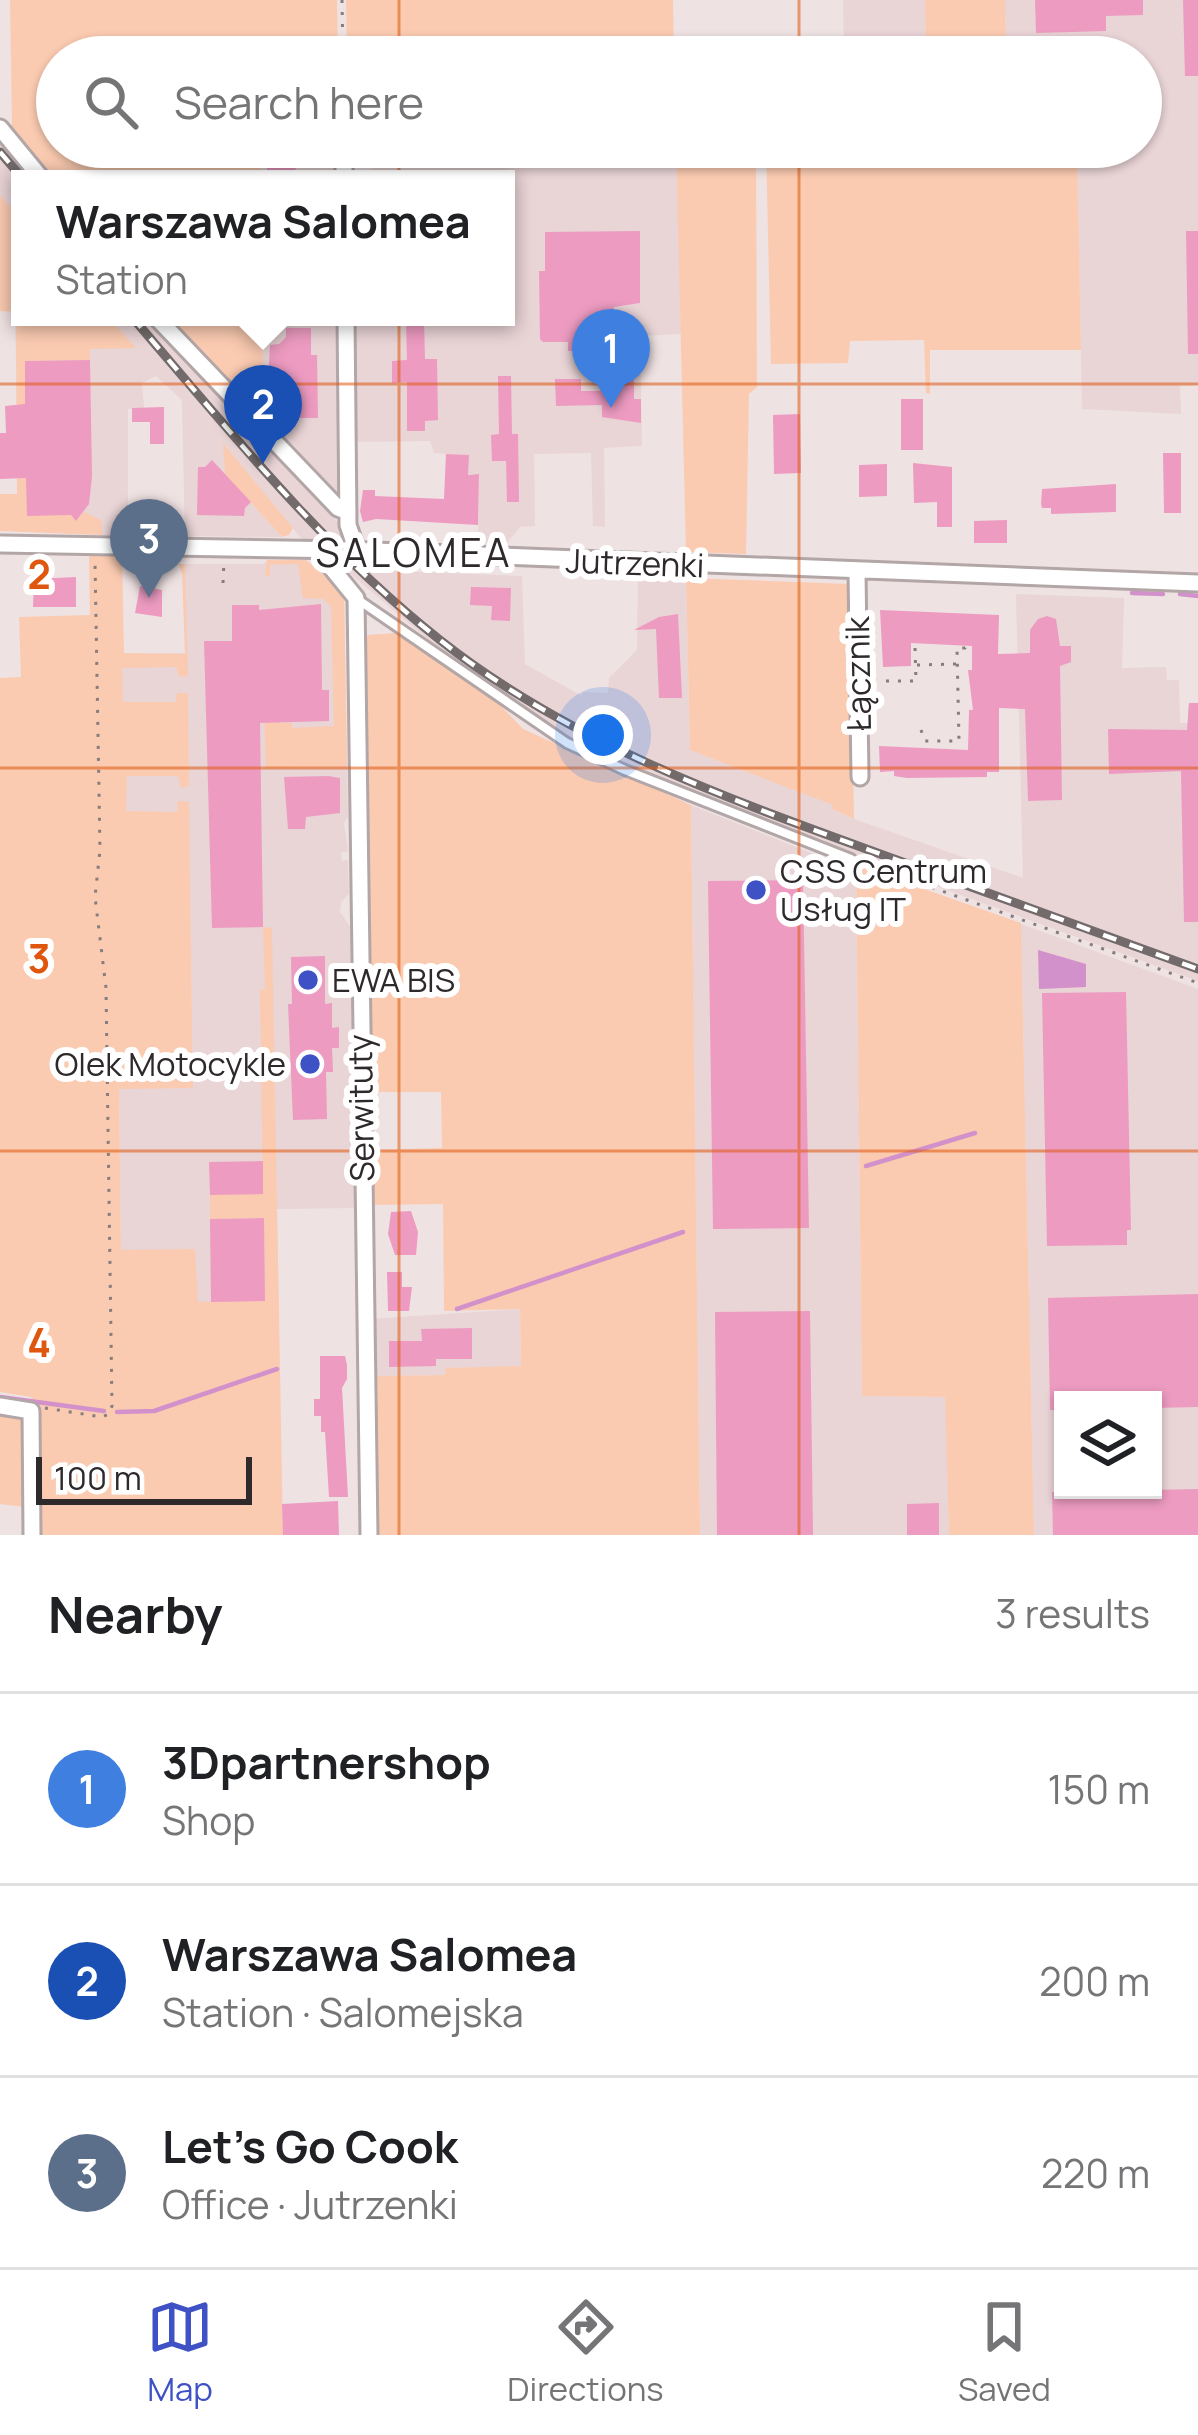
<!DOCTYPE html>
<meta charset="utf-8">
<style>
body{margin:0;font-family:Manrope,sans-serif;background:#f6f6f6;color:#202124}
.controls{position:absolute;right:36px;bottom:36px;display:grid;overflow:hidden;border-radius:0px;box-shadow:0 3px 9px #0004}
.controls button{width:108px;height:108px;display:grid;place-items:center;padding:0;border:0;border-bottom:3px solid #e0e0e0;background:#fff;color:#202124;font:60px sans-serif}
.scale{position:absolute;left:36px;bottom:30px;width:216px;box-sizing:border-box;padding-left:12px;border:6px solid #2e292a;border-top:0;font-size:33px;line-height:42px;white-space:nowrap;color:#2e292a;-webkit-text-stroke:9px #fff;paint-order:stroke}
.you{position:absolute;left:603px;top:735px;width:42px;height:42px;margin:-30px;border:9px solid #fff;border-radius:50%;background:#1a73e8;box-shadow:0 0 0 18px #1a73e833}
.badge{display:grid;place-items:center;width:78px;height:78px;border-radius:50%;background:#3e52c5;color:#fff;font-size:39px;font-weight:700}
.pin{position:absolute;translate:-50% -99px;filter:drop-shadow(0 3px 6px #0008)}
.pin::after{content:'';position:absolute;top:63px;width:42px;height:36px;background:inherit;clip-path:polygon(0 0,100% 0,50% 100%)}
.popup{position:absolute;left:11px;top:170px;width:504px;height:156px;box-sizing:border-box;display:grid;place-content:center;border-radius:0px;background:#fff;filter:drop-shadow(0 3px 9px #0005);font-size:39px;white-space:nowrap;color:#757577}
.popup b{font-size:45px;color:#202124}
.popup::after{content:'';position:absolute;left:50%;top:100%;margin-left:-24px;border:24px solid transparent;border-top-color:#fff}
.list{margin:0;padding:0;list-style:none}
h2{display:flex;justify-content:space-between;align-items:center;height:156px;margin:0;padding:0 48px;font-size:51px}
h2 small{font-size:39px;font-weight:400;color:#757577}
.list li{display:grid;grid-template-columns:78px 1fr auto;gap:36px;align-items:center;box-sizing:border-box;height:192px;padding:0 48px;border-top:3px solid #e0e0e0}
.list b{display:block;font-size:45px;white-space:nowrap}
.list p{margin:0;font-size:39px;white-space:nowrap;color:#757577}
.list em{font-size:39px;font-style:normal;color:#757577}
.icon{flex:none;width:66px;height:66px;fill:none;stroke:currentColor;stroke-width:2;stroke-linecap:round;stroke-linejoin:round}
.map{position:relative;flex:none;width:1198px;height:1535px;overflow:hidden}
.search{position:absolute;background:#fff;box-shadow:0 3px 9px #0004;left:36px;right:36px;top:36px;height:132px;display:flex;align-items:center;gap:30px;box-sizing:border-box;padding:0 42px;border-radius:66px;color:#757577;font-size:45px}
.sheet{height:732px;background:#fff}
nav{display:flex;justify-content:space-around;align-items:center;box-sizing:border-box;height:168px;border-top:3px solid #e0e0e0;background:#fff;font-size:33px;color:#757577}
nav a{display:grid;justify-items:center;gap:6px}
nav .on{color:#3e52c5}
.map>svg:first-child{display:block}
.built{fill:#e9d4d6;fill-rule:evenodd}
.green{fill:#fbcbb1}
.water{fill:#d291ca}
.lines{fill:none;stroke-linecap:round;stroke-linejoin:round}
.stream{stroke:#d291ca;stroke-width:4.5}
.building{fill:#ed9bc1}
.lane-casing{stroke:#b2a6a7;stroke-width:14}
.street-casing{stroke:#b2a6a7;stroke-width:21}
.path{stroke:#867d7e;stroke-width:3;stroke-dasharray:3 9;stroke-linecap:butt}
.lane{stroke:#fff;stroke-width:8}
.street{stroke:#fff;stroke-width:15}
.rail-casing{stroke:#726a6b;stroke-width:9}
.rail{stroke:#fff;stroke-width:4.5;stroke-dasharray:14;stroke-linecap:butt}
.grid{fill:none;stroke:#df570e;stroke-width:3;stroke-opacity:0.55}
.poi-dot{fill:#3e52c5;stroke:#fff;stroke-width:4.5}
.labels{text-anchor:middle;stroke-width:12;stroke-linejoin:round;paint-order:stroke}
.street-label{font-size:33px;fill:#2e292a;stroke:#fff}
.poi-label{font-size:33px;fill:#2e292a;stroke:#fff;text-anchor:start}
.quarter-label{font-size:39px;letter-spacing:3px;fill:#2e292a;stroke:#fff}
.grid-label{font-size:39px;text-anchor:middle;font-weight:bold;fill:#df570e;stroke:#fff;stroke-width:12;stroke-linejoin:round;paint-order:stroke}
</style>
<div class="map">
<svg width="1198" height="1535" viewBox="0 0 1198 1535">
<rect width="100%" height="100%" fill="#efe2e3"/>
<path class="built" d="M843,0H925L926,57H844Z
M1005,0H1198V385L1180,386L1181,414L1082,409L1077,147H1141V57H1006Z
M0,135L36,179H20V317H150L344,529L347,537L344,543L306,544L224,445L225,474L282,537L185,536L182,400L156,376L142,383L144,408L128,409V536L18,531L14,212L0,195Z
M260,147H339L340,179H260Z
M676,147L681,334L640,336L642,446L604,448L605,527L593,526L591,453L534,454L535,526L520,527L506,544H478L479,475L468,474V455L434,453L430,441L352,442L350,322L515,320L514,223L506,222V179H362V174L372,170L373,158L359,149Z
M262,317H341L342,330L338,332L342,346L344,499H338L264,420Z
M267,560H306L344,593L348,816L344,823L348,851L341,853L342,861L348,860L349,894L341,902L340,912L350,926L355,1208L277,1209L279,1321L197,1324L121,1251L119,1088L193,1087L189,817L115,818L114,654L187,653L185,564H264Z
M376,562L390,571L522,576L525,664L582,696L583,692L608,693L609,678L637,650L638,580L686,582L690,750L834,805L833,810L854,819L1023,878L1016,594L1124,598L1122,668L1166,667L1167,680H1179L1180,723H1188V705H1198V981L864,860L688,791L576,741L518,706L438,648L339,564Z
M691,805L856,871L862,1396L946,1397L949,1535H700Z
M1021,924L1198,989V1535H1034ZM1063,1400H1153V1490H1063Z
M520,1309L521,1367L446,1368V1375L370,1376L369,1319Z"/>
<path class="green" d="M10,0H337L338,57H57V147H260V179H53L12,129Z
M346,0H673L674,57H347Z
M925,0H1005L1006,57H926Z
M676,147H756L757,387L749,394L746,554L686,552Z
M766,147H1077L1081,350H930V394L926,393L924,340L850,341L848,363L771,364Z
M0,195L20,218V317H108L136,348L90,349V360L25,361L27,515H71L76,520L84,512L101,520L102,535L0,531V494H17L16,312L0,311Z
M167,317H262L264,420L206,365Z
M223,443L293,528L289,535L282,537L225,474Z
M89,555H122L124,653L185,654L182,573L178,564H185L188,676L179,677L176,667L122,668L123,702H176L177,693H188L189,786L181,788L178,776H127L126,811L177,812L178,801L189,802L193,1088L119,1089L121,1250L195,1249L198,1302L265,1300L264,1218L210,1219V1195L263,1193L260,990L265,989L263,927L272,928L283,1535H39L31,1397L0,1392V678L21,677L19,617L90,615Z
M267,560H306L344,593L347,767L266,768L264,709L279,708L280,723H292V728L334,726L331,606L323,599L303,598L298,564L270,565V576H265Z
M686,578L850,584L854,819L832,809L833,805L690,750Z
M396,633L501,706L523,729L691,805L700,1535H375L374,1408L378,1403L377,1376L445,1375L446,1368L521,1366L520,1309L444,1311L443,1204L369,1205V1150L442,1148L441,1092H368L361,642L368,635Z
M859,866L1021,923L1034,1535H949L945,1397L862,1396L856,868Z
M0,1413L22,1418L24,1507L0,1504Z"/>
<path class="water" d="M1038,950L1086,964V987L1039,989Z"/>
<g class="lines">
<path class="stream" d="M1132,593L1163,594
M1180,594L1198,596
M866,1166L975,1133
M457,1309L683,1232
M0,1397L104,1411
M117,1412L154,1411L277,1369"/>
</g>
<path class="building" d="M1035,0H1143V15L1106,16V31L1036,33Z
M1183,0H1198V76H1185Z
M267,147H295L296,179H267Z
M640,231V303L614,307L615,338L611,342L589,343V351H568V342H543L540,339L539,271H545V232Z
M1186,231H1198V354H1188Z
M406,320H424L425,359H437L438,420L425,421V431H407V382L392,383V361L407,360Z
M286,328H311V355H317L318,418H286V403H267L270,345L279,344L286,337Z
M90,360L92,476L89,504L76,521L71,515L27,516L26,478L0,479V433H6L5,406L25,404V361Z
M610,370H634V399H641V423L602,417V405L556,406L555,379H581V391H607L606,373Z
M498,376H511L512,434H518L519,502H507L506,461H492L491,435L499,434Z
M901,399H923V450H901Z
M164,407V444H150V422H132V408Z
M800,414L801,473L774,474L773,415Z
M1163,453H1181V513H1164Z
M446,454L469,455L468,475L479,474L478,525L376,519L363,522L360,511L363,490H375V496L444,499Z
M212,460L251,502L245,508L244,516L197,515L198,467H205Z
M913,463L952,467V527H937V502L914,503Z
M887,464V496L859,497V465Z
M1116,484V512L1051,514V508H1042L1041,504L1042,489Z
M1007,520V543H974V521Z
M76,577V607H33L34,579Z
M140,586L162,590V617L135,613Z
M471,587L511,588L510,621L491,620L492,606L470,605Z
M321,604L322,690H329V721L260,723L263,927L212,928L204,641H232V605H259V610Z
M880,610L999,615L998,654L1030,653V630L1038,619L1047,616L1056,619L1060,646H1071V662L1060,666L1062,800L1028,801L1025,709L999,708V772H987V777L907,778L894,776V771L880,772L879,746L968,750L969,710H973L968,670H972V646L911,643V666L883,667Z
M678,614L682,698H659L656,629L634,630L659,617Z
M1189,703H1198V922H1184L1181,771L1109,774L1108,729L1187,730Z
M328,776L340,778V813L306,817L305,829H288L284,777Z
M803,880L809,1228L713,1229L708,881Z
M325,956V1004L332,1003V1028L339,1027V1048H332L333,1072H326L327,1119L293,1120L288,1004H292L291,957Z
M1126,992L1131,1230H1127V1245L1047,1246L1042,993Z
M263,1161V1194L210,1195L209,1162Z
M411,1211L418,1232L416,1255H395L388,1234L391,1212Z
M264,1218L265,1301L211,1302L210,1219Z
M387,1272H402V1287H412L409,1311H388Z
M1198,1294V1407L1153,1408V1400H1063V1410H1050L1048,1298Z
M810,1311L813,1535H717L715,1312Z
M472,1328V1359H436V1366L389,1367V1341H422L421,1329Z
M320,1356H345L347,1365V1379L342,1388L348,1497H329L325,1432H321V1416H314V1399H320Z
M1198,1489V1535H1053L1052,1492Z
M338,1501L339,1535H283L282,1504Z
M939,1503V1535H907V1504Z"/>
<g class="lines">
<g class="lane-casing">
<path id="lane" d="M357,599L567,743L625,770L851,859"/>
</g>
<g class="street-casing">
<path id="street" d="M0,128L42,179
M344,147V179
M156,317L338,508L348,512
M346,317L348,525L357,551
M0,544L348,550L1198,583
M317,550L356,598L369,1535
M857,572L860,777
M0,1406L31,1411L32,1535"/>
</g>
<path class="path" d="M342,0L343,57
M223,583L224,561
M917,665L956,664
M886,681H916L915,647H909
M921,730L925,741H959L957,648H965V642
M864,863L1198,983
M45,1408L102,1417L109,1414L112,1406L106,988L95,897L100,850L95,561"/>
<use href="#lane" class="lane"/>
<use href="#street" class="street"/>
<g class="rail-casing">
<path id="rail" d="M0,152L23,179
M132,317C229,430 322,547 440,640C568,741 720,796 872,851C981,890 1089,930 1198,969"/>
</g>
<use href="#rail" class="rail"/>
</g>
<path class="grid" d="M399,0V57M799,0V57M399,147V1535M799,147V1535M0,384H1198M0,768H1198M0,1151H1198"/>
<g class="poi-dot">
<circle cx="756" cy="890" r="12"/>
<circle cx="308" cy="980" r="12"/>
<circle cx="310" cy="1064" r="12"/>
</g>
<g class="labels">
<g class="street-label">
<text transform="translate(635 563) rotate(2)" y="12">Jutrzenki</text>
<text transform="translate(858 674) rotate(-91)" y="12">Łącznik</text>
<text transform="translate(361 1108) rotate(-91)" y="12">Serwituty</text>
</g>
<g class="poi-label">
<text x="780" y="883">CSS Centrum<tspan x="780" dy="38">Usług IT</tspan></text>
<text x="332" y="992">EWA BIS</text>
<text x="286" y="1076" text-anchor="end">Olek Motocykle</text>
</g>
<g class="quarter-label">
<text x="414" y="567">SALOMEA</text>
</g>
</g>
<g class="grid-label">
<text x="39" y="589">2</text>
<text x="39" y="973">3</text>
<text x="39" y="1357">4</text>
</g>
</svg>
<div class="controls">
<button><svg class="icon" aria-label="layers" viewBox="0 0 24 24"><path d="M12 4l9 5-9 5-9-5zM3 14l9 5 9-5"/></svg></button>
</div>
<div class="scale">100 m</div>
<div class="you"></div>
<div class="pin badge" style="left:611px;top:408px;background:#3f7fe0">1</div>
<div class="pin badge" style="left:263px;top:464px;background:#1a4fb4">2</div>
<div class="popup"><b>Warszawa Salomea</b>Station</div>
<div class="pin badge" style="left:149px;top:598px;background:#5c6f8a">3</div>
<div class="search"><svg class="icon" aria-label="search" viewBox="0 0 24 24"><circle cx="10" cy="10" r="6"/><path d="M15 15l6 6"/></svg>Search here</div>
</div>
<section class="sheet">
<h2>Nearby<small>3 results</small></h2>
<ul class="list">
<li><span class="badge" style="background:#3f7fe0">1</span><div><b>3Dpartnershop</b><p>Shop</p></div><em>150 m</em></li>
<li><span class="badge" style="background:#1a4fb4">2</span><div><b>Warszawa Salomea</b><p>Station · Salomejska</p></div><em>200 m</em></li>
<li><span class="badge" style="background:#5c6f8a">3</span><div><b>Let's Go Cook</b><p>Office · Jutrzenki</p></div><em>220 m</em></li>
</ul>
</section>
<nav>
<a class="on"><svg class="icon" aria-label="map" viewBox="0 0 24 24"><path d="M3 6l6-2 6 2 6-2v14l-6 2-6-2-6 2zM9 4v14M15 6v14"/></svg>Map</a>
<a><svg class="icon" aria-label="directions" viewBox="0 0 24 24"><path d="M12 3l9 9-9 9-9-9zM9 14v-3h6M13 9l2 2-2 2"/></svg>Directions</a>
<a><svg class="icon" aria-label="saved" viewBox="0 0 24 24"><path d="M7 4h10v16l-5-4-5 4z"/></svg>Saved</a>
</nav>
